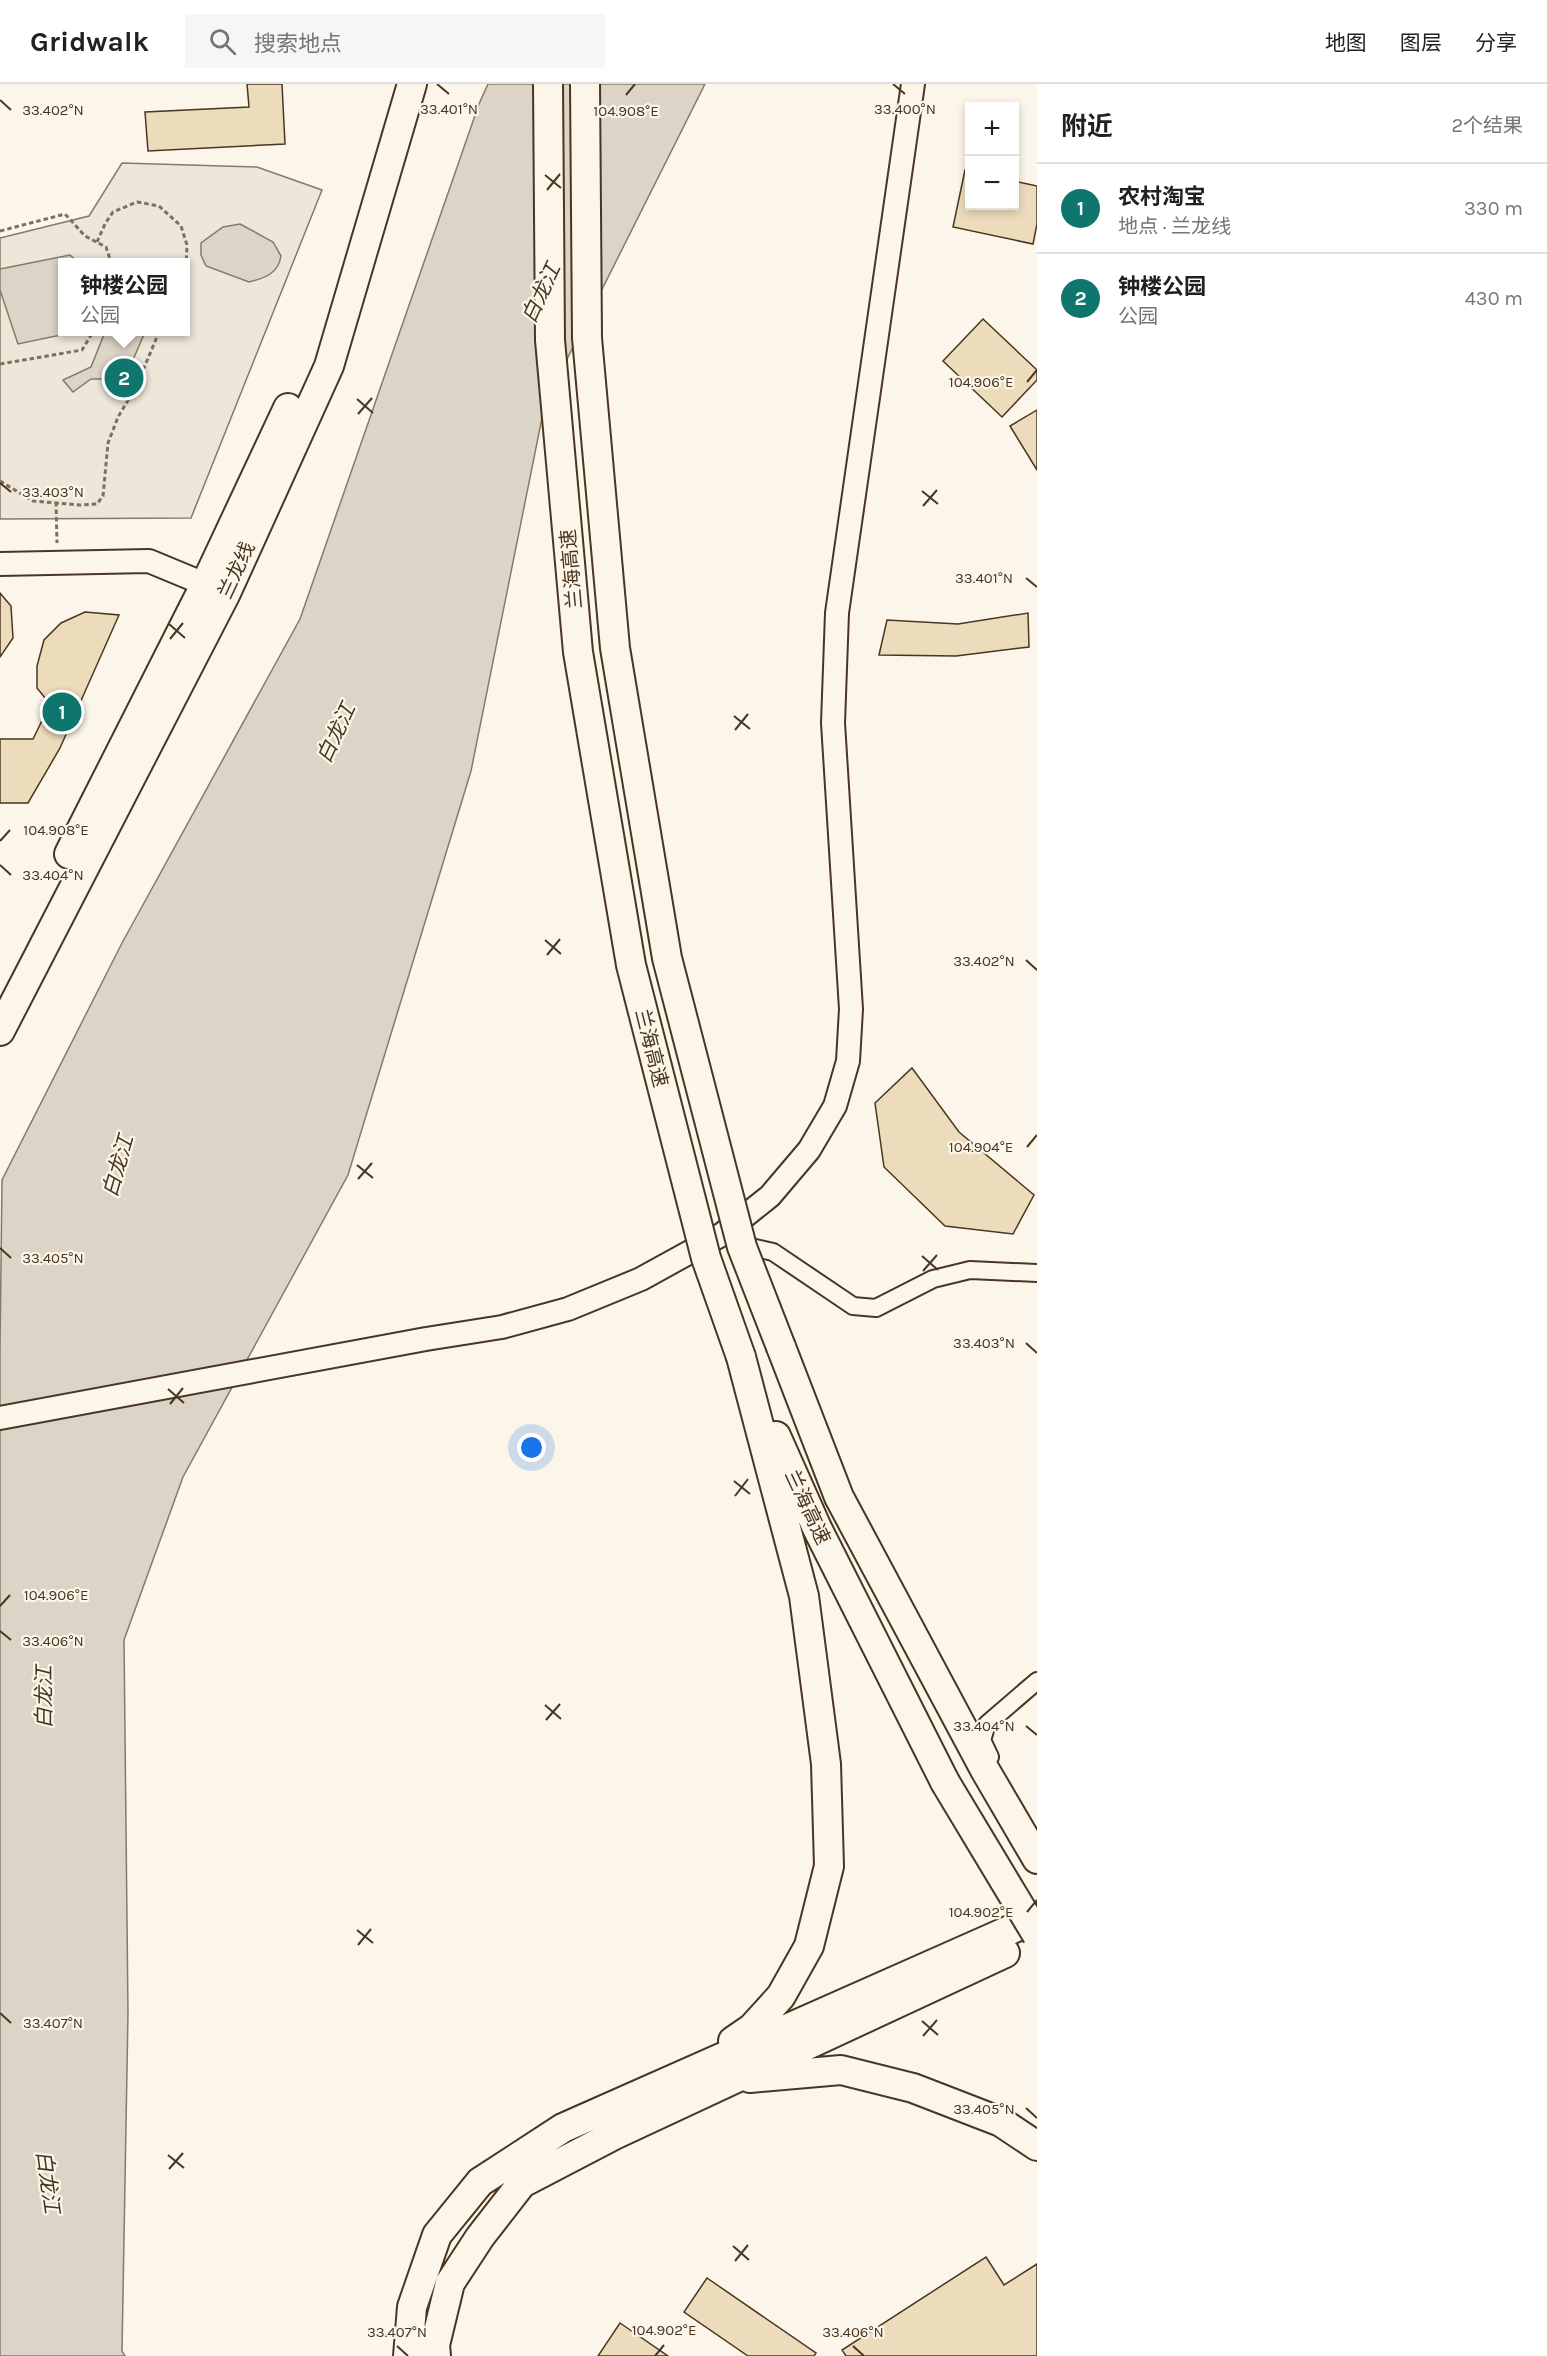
<!DOCTYPE html>
<html lang="zh">
<meta charset="utf-8">
<style>
body{margin:0;font-family:Karla,"Noto Sans SC",sans-serif;background:#f6f6f6;color:#202124}
.controls{position:absolute;right:18px;top:18px;display:grid;overflow:hidden;border-radius:0px;box-shadow:0 3px 9px #0003}
.controls button{width:54px;height:54px;display:grid;place-items:center;padding:0;border:0;border-bottom:2px solid #e0e0e0;background:#fff;color:#202124;font:30px sans-serif}
.you{position:absolute;left:532px;top:1364px;width:21px;height:21px;margin:-15px;border:4px solid #fff;border-radius:50%;background:#1a73e8;box-shadow:0 0 0 9px #1a73e833}
.badge{display:grid;place-items:center;width:39px;height:39px;border-radius:50%;background:#0f766e;color:#fff;font-size:20px;font-weight:700}
.pin{position:absolute;translate:-50% -50%;border:3px solid #fff;box-shadow:0 2px 6px #0006}
.popup{position:absolute;left:58px;top:174px;width:132px;height:78px;box-sizing:border-box;display:grid;place-content:center;border-radius:0px;background:#fff;filter:drop-shadow(0 2px 4px #0005);font-size:20px;white-space:nowrap;color:#757577}
.popup b{font-size:22px;color:#202124}
.popup::after{content:'';position:absolute;left:50%;top:100%;margin-left:-12px;border:12px solid transparent;border-top-color:#fff}
.list{margin:0;padding:0;list-style:none}
h2{display:flex;justify-content:space-between;align-items:center;height:78px;margin:0;padding:0 24px;font-size:26px}
h2 small{font-size:20px;font-weight:400;color:#757577}
.list li{display:grid;grid-template-columns:39px 1fr auto;gap:18px;align-items:center;box-sizing:border-box;height:90px;padding:0 24px;border-top:2px solid #e0e0e0}
.list b{display:block;font-size:22px;white-space:nowrap}
.list p{margin:0;font-size:20px;white-space:nowrap;color:#757577}
.list em{font-size:20px;font-style:normal;color:#757577}
.icon{flex:none;width:33px;height:33px;fill:none;stroke:currentColor;stroke-width:2;stroke-linecap:round;stroke-linejoin:round}
.map{position:relative;flex:none;width:1037px;height:2272px;overflow:hidden}
header{display:flex;align-items:center;gap:36px;box-sizing:border-box;height:84px;padding:0 30px;background:#fff;border-bottom:2px solid #e0e0e0}
header strong{font-size:28px}
nav{display:flex;gap:33px;margin-inline-start:auto;font-size:21px}
.search{width:420px;height:54px;background:#f6f6f6;display:flex;align-items:center;gap:15px;box-sizing:border-box;padding:0 21px;border-radius:0px;color:#757577;font-size:22px}
main{display:flex}
aside{flex:1;background:#fff}
.map>svg:first-child{display:block}
.green{fill:#ede6d9;stroke:#887966;stroke-width:1.5;fill-rule:evenodd}
.water{fill:#dcd4c6;stroke:#887966;stroke-width:1.5}
.building{fill:#ecdcbc;stroke:#4a3520;stroke-width:1.5}
.lines{fill:none;stroke-linecap:round;stroke-linejoin:round}
.street-casing{stroke:#4a3520;stroke-width:20}
.secondary-casing{stroke:#4a3520;stroke-width:26}
.highway-casing{stroke:#4a3520;stroke-width:32}
.path{stroke:#7f6f5c;stroke-width:3;stroke-dasharray:4.5 3;stroke-linecap:butt}
.street{stroke:#fbf6e9;stroke-width:16}
.secondary{stroke:#fbf6e9;stroke-width:22}
.highway{stroke:#fbf6e9;stroke-width:28}
.highway-bridge-casing{stroke:#4a3520;stroke-width:32;stroke-linecap:butt}
.highway-bridge{stroke:#fbf6e9;stroke-width:28}
.ticks{fill:none;stroke:#4a3520;stroke-width:2}
.labels{text-anchor:middle;stroke-width:4.5;stroke-linejoin:round;paint-order:stroke}
.street-label{font-size:20px;fill:#4a3520;stroke:#fbf6e9}
.water-label{font-size:21px;font-style:italic;fill:#4a3520;stroke:#fbf6e9}
.ticks-label{font-size:15px;text-anchor:middle;fill:#4a3520;stroke:#fbf6e9;stroke-width:4.5;stroke-linejoin:round;paint-order:stroke}
</style>
<header>
<strong>Gridwalk</strong>
<div class="search"><svg class="icon" aria-label="search" viewBox="0 0 24 24"><circle cx="10" cy="10" r="6"/><path d="M15 15l6 6"/></svg>搜索地点</div>
<nav><a>地图</a><a>图层</a><a>分享</a></nav>
</header>
<main>
<div class="map">
<svg width="1037" height="2272" viewBox="0 0 1037 2272">
<rect width="100%" height="100%" fill="#fbf6e9"/>
<path class="green" d="M122,79L257,83L322,106L191,434L0,435V154L89,132ZM63,178H186V248H63Z"/>
<path class="water" d="M488,0H705L545,319L471,687L348,1091L183,1393L124,1556L128,1929L122,2267L125,2272H0V1266L2,1096L122,859L300,535L479,20Z
M240,140L273,158L281,172C278,190 265,194 249,198L206,182L201,171V159L223,143Z
M70,171L78,178H63V248H75L18,260L0,206V185Z
M105,248H145L132,278L125,276L105,295H91L73,308L63,296L91,283Z"/>
<path class="building" d="M247,0H282L285,60L148,67L145,28L249,23Z
M965,86L969,87V122H1014V97L1037,102V140L1033,160L953,143Z
M983,235L1037,286V296L1002,333L943,277Z
M1037,326V386L1010,342Z
M0,509L11,522L13,554L0,573Z
M85,528L119,531L60,664L28,719H0V655H33L50,620L37,604V582L44,556L61,539Z
M1028,529L1029,563L956,572L879,571L887,536L958,540Z
M912,984L959,1048L1034,1111L1013,1150L945,1142L884,1083L875,1019Z
M986,2173L1004,2201L1037,2180V2272H846L842,2266Z
M707,2194L816,2269L814,2272H748L684,2228Z
M620,2239L668,2272H598Z"/>
<g class="lines">
<g class="street-casing">
<path id="street" d="M738,1160L773,1168L853,1222L876,1224L933,1195L970,1186L1037,1189
M990,1673L982,1656L987,1640L1037,1597"/>
</g>
<g class="secondary-casing">
<path id="secondary" d="M0,480L149,477L219,506
M0,1334L426,1255L502,1243L568,1225L641,1195L721,1151L770,1112L809,1066L835,1022L848,977L851,925L833,639L837,529L913,0"/>
</g>
<g class="highway-casing">
<path id="highway" d="M69,770L205,501L288,324
M0,947L226,509L329,282L412,0
M781,1263L839,1413L985,1686L1037,1775
M776,1352L817,1444L945,1698
M733,1957L752,1944L781,1912L809,1862L829,1782L826,1680L804,1512L741,1273
M750,1994L841,1986L913,2004L1001,2038L1037,2062
M408,2272L412,2223L437,2151L480,2098L563,2044L1037,1834
M436,2272L435,2261L450,2199L480,2153L522,2099L614,2051L1005,1869"/>
</g>
<path class="path" d="M0,147L65,130L85,152L106,163L111,178
M97,158L105,140L113,128L137,118L159,122L181,142L187,161L186,183
M0,280L82,266L93,248
M0,397L33,417L80,421L97,420L103,412L108,359L118,333L136,303L159,248
M56,418L57,459"/>
<use href="#street" class="street"/>
<use href="#secondary" class="secondary"/>
<use href="#highway" class="highway"/>
<g class="highway-bridge-casing">
<path id="highway-bridge" d="M548,0L550,256L578,568L631,881L706,1174L741,1273
M585,0L587,254L615,564L667,874L742,1163L781,1263
M945,1698L1037,1851"/>
</g>
<use href="#highway-bridge" class="highway-bridge"/>
</g>
<path class="ticks" d="M437,0L449,10M893,0L905,10M626,11L635,0M0,16L11,26M545,91L561,104M547,106L560,90M1027,298L1037,286M357,315L373,329M358,330L372,314M0,399L11,408M922,407L938,420M923,422L937,406M1026,494L1037,503M169,540L185,554M170,555L183,539M734,632L750,645M735,646L748,630M0,757L10,746M0,781L11,791M545,856L561,870M547,871L560,855M1026,876L1037,886M1027,1063L1037,1051M357,1081L373,1094M358,1095L372,1079M0,1164L11,1174M922,1172L938,1186M923,1187L937,1171M1026,1259L1037,1269M168,1305L184,1319M170,1320L183,1304M734,1397L750,1410M735,1412L748,1395M0,1522L10,1511M0,1547L11,1556M545,1621L561,1635M546,1636L560,1620M1026,1642L1037,1651M1027,1828L1037,1816M357,1846L373,1859M358,1861L371,1845M0,1929L11,1939M922,1937L938,1951M923,1952L937,1936M1026,2024L1037,2034M168,2071L184,2084M169,2085L183,2069M733,2162L749,2176M735,2177L748,2161M397,2262L408,2272M853,2262L864,2272M655,2272L664,2261"/>
<g class="labels">
<g class="street-label">
<text transform="translate(571 485) rotate(-95)" y="7">兰海高速</text>
<text transform="translate(236 486) rotate(-65)" y="7">兰龙线</text>
<text transform="translate(652 964) rotate(76)" y="7">兰海高速</text>
<text transform="translate(808 1423) rotate(65)" y="7">兰海高速</text>
</g>
<g class="water-label">
<text transform="translate(541 209) rotate(-65)" y="7">白龙江</text>
<text transform="translate(336 649) rotate(-65)" y="7">白龙江</text>
<text transform="translate(118 1082) rotate(-74)" y="7">白龙江</text>
<text transform="translate(44 1613) rotate(-90)" y="7">白龙江</text>
<text transform="translate(48 2098) rotate(82)" y="7">白龙江</text>
</g>
</g>
<g class="ticks-label">
<text x="449" y="30">33.401°N</text>
<text x="905" y="30">33.400°N</text>
<text x="53" y="31">33.402°N</text>
<text x="626" y="32">104.908°E</text>
<text x="981" y="303">104.906°E</text>
<text x="53" y="413">33.403°N</text>
<text x="984" y="499">33.401°N</text>
<text x="56" y="751">104.908°E</text>
<text x="53" y="796">33.404°N</text>
<text x="984" y="882">33.402°N</text>
<text x="981" y="1068">104.904°E</text>
<text x="53" y="1179">33.405°N</text>
<text x="984" y="1264">33.403°N</text>
<text x="56" y="1516">104.906°E</text>
<text x="53" y="1562">33.406°N</text>
<text x="984" y="1647">33.404°N</text>
<text x="981" y="1833">104.902°E</text>
<text x="53" y="1944">33.407°N</text>
<text x="984" y="2030">33.405°N</text>
<text x="664" y="2251">104.902°E</text>
<text x="397" y="2253">33.407°N</text>
<text x="853" y="2253">33.406°N</text>
</g>
</svg>
<div class="controls">
<button>+</button>
<button>−</button>
</div>
<div class="you"></div>
<div class="pin badge" style="left:62px;top:628px">1</div>
<div class="pin badge" style="left:124px;top:294px">2</div>
<div class="popup"><b>钟楼公园</b>公园</div>
</div>
<aside>
<h2>附近<small>2个结果</small></h2>
<ul class="list">
<li><span class="badge">1</span><div><b>农村淘宝</b><p>地点 · 兰龙线</p></div><em>330 m</em></li>
<li><span class="badge">2</span><div><b>钟楼公园</b><p>公园</p></div><em>430 m</em></li>
</ul>
</aside>
</main>
